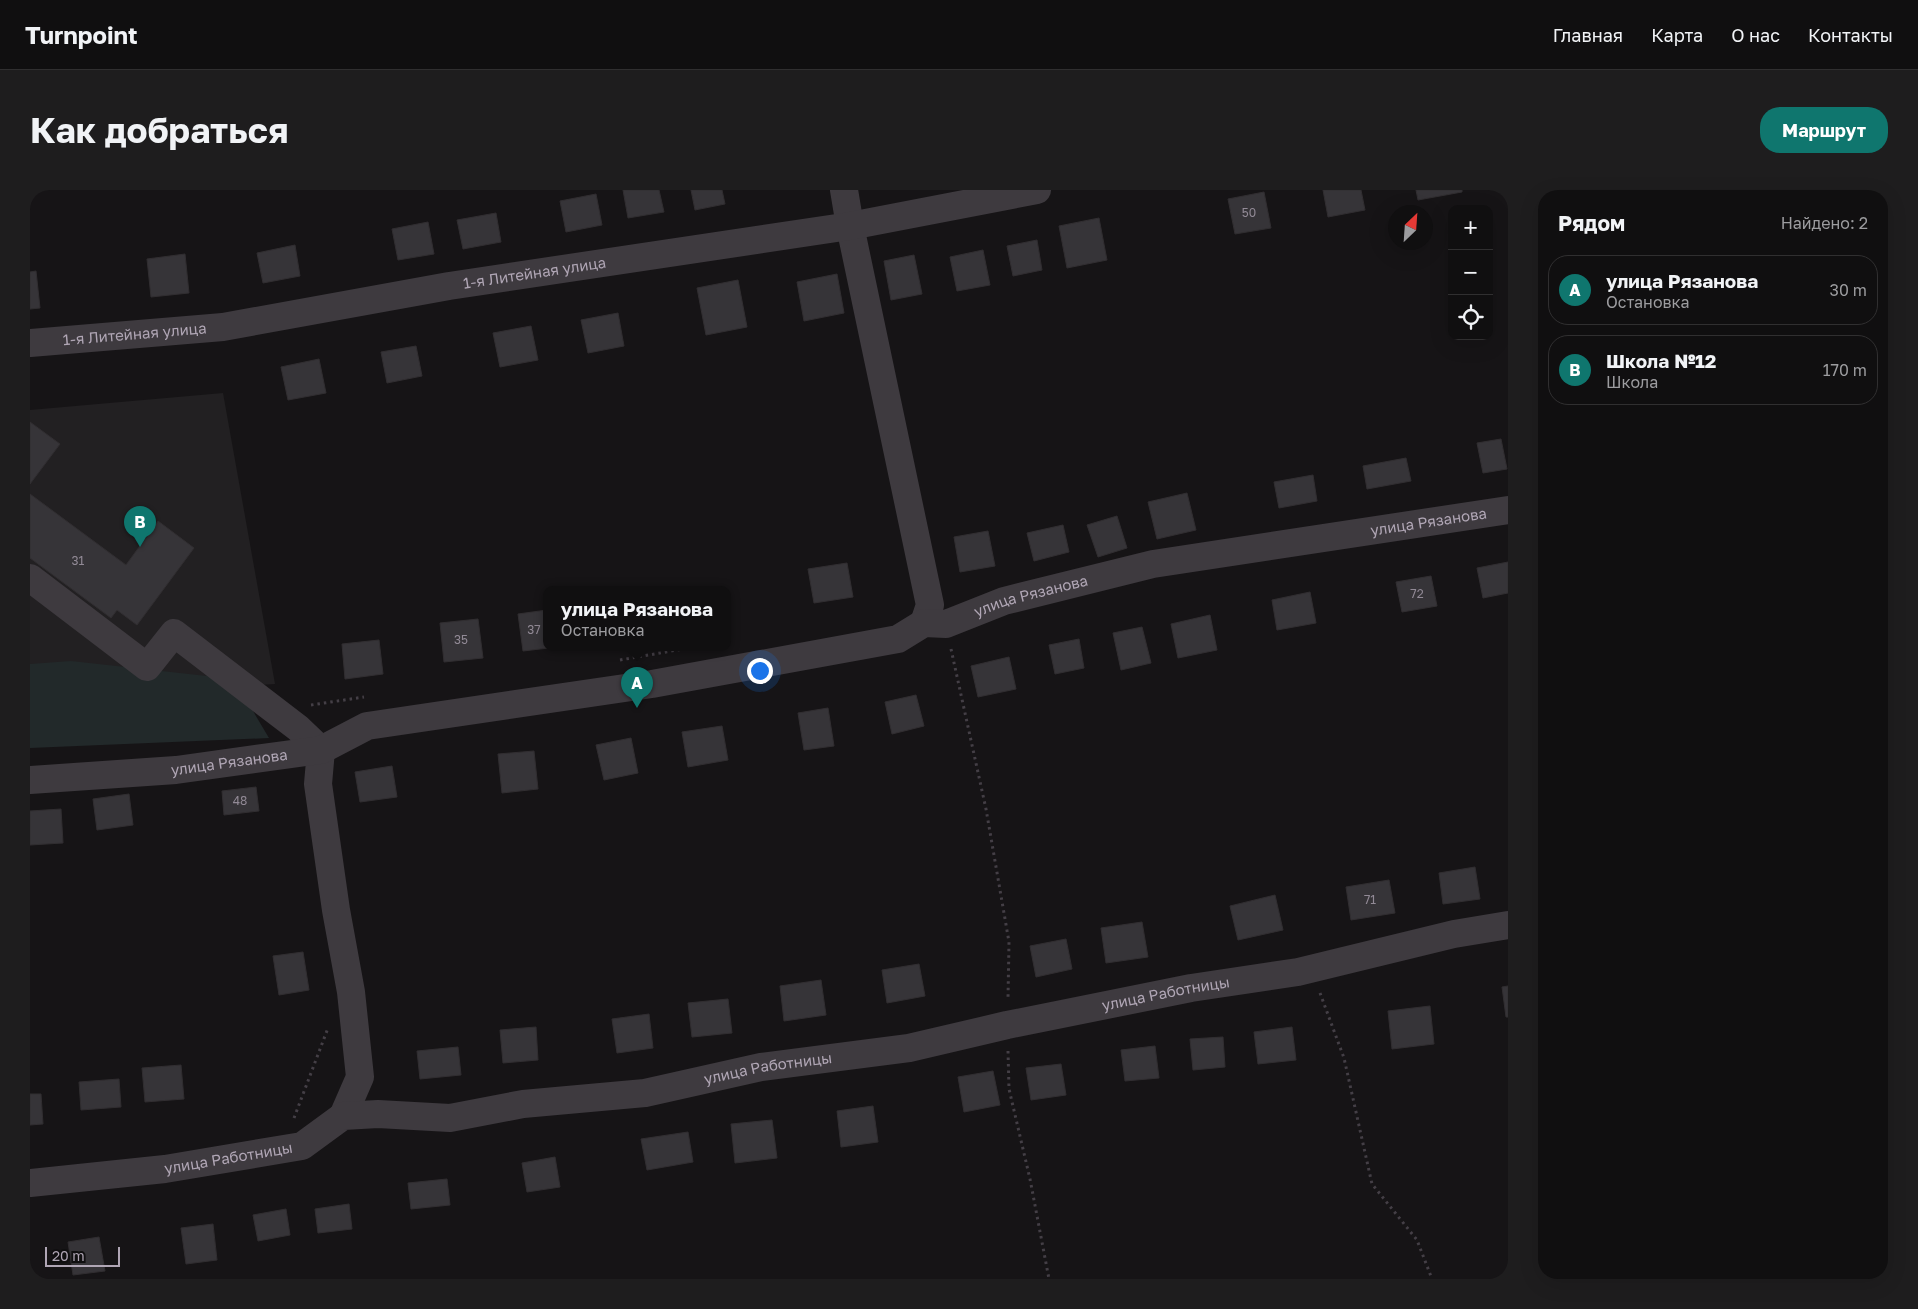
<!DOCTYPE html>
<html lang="ru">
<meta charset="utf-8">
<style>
body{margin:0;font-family:"Golos Text",sans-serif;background:#1e1d1e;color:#f1f3f6}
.controls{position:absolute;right:15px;top:15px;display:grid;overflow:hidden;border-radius:10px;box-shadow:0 5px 20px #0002}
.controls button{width:45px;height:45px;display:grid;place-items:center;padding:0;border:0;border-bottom:1px solid #302f30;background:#100f10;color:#f1f3f6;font:25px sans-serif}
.compass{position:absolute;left:1358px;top:15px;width:45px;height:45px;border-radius:50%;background:#100f10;box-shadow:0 5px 20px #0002;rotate:25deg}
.scale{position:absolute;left:15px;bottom:12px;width:75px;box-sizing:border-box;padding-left:5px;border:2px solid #b0a6b5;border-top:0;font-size:14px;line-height:18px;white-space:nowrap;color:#b0a6b5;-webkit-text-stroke:4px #100f10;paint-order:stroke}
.you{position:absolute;left:729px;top:480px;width:18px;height:18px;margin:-12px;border:4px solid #fff;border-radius:50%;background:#1a73e8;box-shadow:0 0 0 8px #1a73e833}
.badge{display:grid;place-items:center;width:32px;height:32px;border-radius:50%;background:#0f766e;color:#fff;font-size:16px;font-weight:700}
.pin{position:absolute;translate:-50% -41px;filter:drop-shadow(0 1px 2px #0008)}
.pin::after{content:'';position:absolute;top:26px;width:18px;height:15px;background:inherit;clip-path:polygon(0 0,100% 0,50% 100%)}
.popup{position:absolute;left:513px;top:396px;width:188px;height:65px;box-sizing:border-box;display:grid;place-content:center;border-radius:10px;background:#100f10;filter:drop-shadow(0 1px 4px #0005);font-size:16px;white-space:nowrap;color:#9c9c9f}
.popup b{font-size:19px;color:#f1f3f6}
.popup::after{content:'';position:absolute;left:50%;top:100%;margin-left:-10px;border:10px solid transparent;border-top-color:#100f10}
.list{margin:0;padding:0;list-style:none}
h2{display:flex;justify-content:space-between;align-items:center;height:65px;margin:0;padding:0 20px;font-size:21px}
h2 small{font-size:16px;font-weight:400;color:#9c9c9f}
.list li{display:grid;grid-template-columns:32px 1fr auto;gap:15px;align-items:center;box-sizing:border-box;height:70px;margin:0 10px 10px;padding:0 10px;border:1px solid #302f30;border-radius:20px}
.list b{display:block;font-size:19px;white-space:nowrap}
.list p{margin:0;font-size:16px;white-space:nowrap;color:#9c9c9f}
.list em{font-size:16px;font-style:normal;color:#9c9c9f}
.icon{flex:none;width:28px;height:28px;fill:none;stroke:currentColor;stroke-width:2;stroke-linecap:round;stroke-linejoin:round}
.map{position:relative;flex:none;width:1478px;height:1089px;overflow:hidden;border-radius:20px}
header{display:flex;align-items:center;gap:30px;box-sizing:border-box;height:70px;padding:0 25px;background:#100f10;border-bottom:1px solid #302f30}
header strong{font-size:24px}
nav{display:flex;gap:28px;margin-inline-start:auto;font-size:18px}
.intro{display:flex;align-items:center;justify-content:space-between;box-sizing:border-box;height:120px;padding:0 30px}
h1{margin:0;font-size:35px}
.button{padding:12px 22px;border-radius:20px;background:#0f766e;color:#fff;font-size:18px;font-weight:700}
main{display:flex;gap:30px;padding:0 30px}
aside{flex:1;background:#100f10;border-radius:20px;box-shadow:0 5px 20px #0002}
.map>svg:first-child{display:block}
.built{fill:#222022}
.green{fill:#22292a}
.building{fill:#363438;stroke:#312e31}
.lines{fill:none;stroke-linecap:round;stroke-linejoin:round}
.path{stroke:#443f46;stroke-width:3;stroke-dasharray:2.5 4;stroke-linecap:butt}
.minor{stroke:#3e3a3f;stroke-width:28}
.labels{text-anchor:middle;stroke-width:5;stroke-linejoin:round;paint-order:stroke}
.number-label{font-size:12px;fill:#928a96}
.street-label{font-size:15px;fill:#b0a6b5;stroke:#100f10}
</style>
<header>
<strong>Turnpoint</strong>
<nav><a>Главная</a><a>Карта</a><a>О нас</a><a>Контакты</a></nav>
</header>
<div class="intro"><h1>Как добраться</h1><a class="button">Маршрут</a></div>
<main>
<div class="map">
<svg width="1478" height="1089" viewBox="0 0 1478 1089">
<rect width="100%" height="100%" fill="#161416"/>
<path class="built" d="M193,203L245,494L0,509V220Z"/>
<path class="green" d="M41,471L204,489L239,548L0,558V474Z"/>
<path class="building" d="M593,0H629L634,22L598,28Z
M661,0H692L695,14L665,20Z
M1293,0H1331L1335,20L1298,27Z
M1386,0H1432V2L1388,10Z
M1234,2L1241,38L1205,44L1198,9Z
M566,4L572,35L536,42L530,11Z
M466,23L471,52L433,59L427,30Z
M1069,28L1077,70L1037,78L1029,36Z
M398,32L404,64L368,70L362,39Z
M1007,50L1012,80L983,86L977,56Z
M265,55L270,86L233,93L227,63Z
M953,60L960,95L927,101L920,67Z
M155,64L159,103L121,107L117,69Z
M884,65L892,104L861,110L854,71Z
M6,81L10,118L0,119V82Z
M807,84L814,123L774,131L767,92Z
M708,90L717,137L676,145L667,98Z
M588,123L594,156L558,163L551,130Z
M501,136L508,170L470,177L463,143Z
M386,156L392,186L357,193L351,162Z
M289,169L296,203L258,210L251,177Z
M0,232L30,254L0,294Z
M1471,249L1477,279L1453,283L1447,253Z
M1376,268L1381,291L1337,299L1333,276Z
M1283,285L1287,311L1249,318L1244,292Z
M1157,303L1166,340L1127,349L1118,312Z
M0,304L96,375L128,331L164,358L107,435L87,420L81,428L0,368Z
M1087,326L1097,358L1068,367L1057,335Z
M1033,335L1039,362L1004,371L997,343Z
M958,341L965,376L930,382L924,347Z
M1478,372V403L1453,408L1447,378Z
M817,373L823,407L784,413L778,379Z
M1401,386L1407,416L1372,422L1366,392Z
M1280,402L1286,433L1247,440L1242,410Z
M517,420V457H527L493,461L488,424Z
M1180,425L1187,460L1148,468L1141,434Z
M448,429L453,468L414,472L410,433Z
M1112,437L1121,473L1091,480L1083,443Z
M1049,449L1054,478L1025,484L1019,455Z
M349,450L353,484L315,489L312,454Z
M979,467L986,499L948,507L941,476Z
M886,505L894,536L862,544L855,512Z
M798,518L804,556L774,560L768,523Z
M692,536L698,570L658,577L652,542Z
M601,548L608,583L574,590L566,555Z
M504,561L508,599L472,603L468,564Z
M362,576L367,607L330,612L325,582Z
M226,597L229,621L194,625L192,601Z
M99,604L103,635L67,640L63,609Z
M31,619L33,653L0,655V621Z
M1445,677L1450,709L1413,714L1409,683Z
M1359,690L1365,723L1321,730L1316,697Z
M1245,705L1253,740L1208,750L1200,716Z
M1112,732L1118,767L1076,773L1071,738Z
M1036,749L1042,779L1006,787L1000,756Z
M273,762L279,800L249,805L243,766Z
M889,774L895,806L857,813L852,780Z
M791,790L796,825L754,831L750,796Z
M1478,796V827H1476L1472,797Z
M698,809L702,843L662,847L658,813Z
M1400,816L1404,854L1362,859L1358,821Z
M619,824L623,858L587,863L582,829Z
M506,837L508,870L473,873L470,840Z
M1262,837L1266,870L1228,874L1224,842Z
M1193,847L1195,877L1163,880L1160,849Z
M1125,856L1129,888L1095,891L1091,860Z
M428,857L431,885L390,889L387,861Z
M1031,874L1036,905L1001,910L996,878Z
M151,875L154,909L115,912L112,878Z
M963,881L970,915L934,922L928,887Z
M89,889L91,917L51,920L49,892Z
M0,904H11L13,934L0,935Z
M843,916L848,952L811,957L807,921Z
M742,930L747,968L705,973L701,934Z
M658,942L663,972L617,980L611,949Z
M525,967L530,997L497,1002L492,973Z
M417,989L420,1015L381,1019L378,993Z
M319,1014L322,1039L288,1043L285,1019Z
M256,1019L260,1045L228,1051L223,1025Z
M183,1034L187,1070L156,1074L151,1038Z
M69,1047L75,1081L43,1085L38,1052Z"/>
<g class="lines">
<path class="path" d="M921,459L956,619L979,752L978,808
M590,470L653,459
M281,515L334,507
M1290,803L1314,868L1342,994L1387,1050L1402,1089
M978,861L979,899L1000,989L1019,1089
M264,928L298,838"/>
<g class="minor">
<path d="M814,0L820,36L900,415L894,433"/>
<path id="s1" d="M0,153L193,137L419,96L820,36L1007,0"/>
<path d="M0,388L117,477L144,443L268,538L291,560"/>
<path d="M291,560L288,594L306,720L321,802L330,887L313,926"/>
<path id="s2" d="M0,590L146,580L291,560L337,536L622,494L868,449L894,433L916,434L974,411L1123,374L1478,320"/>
<path id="s3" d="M0,993L135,979L272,956L313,926L348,924L420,928L493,914L615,903L731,877L879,858L977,835L1161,798L1268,782L1424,744L1478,735"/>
</g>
</g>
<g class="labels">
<g class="number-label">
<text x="1219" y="27">50</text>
<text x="48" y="375">31</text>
<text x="1387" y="408">72</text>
<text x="504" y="444">37</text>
<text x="431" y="454">35</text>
<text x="210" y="615">48</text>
<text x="1340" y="714">71</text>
</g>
<g class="street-label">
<text dy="5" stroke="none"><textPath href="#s1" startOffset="510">1-я Литейная улица</textPath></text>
<text dy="5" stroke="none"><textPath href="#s1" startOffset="105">1-я Литейная улица</textPath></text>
<text dy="5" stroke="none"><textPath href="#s2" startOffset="1430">улица Рязанова</textPath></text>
<text dy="5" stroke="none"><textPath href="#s2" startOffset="1025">улица Рязанова</textPath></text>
<text dy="5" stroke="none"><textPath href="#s2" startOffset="200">улица Рязанова</textPath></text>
<text dy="5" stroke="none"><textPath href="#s3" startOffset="1160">улица Работницы</textPath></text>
<text dy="5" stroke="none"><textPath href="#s3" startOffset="755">улица Работницы</textPath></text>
<text dy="5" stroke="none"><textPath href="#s3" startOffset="200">улица Работницы</textPath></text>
</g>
</g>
</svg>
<div class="controls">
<button>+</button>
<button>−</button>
<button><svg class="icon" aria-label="locate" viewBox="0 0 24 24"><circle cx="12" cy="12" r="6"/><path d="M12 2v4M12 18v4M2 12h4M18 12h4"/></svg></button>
</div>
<svg class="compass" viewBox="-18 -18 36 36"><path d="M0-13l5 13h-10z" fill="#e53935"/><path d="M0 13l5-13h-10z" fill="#9c9c9f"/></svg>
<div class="scale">20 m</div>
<div class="you"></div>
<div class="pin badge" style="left:607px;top:518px">A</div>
<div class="popup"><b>улица Рязанова</b>Остановка</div>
<div class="pin badge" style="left:110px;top:357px">B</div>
</div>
<aside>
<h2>Рядом<small>Найдено: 2</small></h2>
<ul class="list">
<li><span class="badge">A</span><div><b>улица Рязанова</b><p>Остановка</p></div><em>30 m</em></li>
<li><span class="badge">B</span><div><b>Школа №12</b><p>Школа</p></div><em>170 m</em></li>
</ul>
</aside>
</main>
